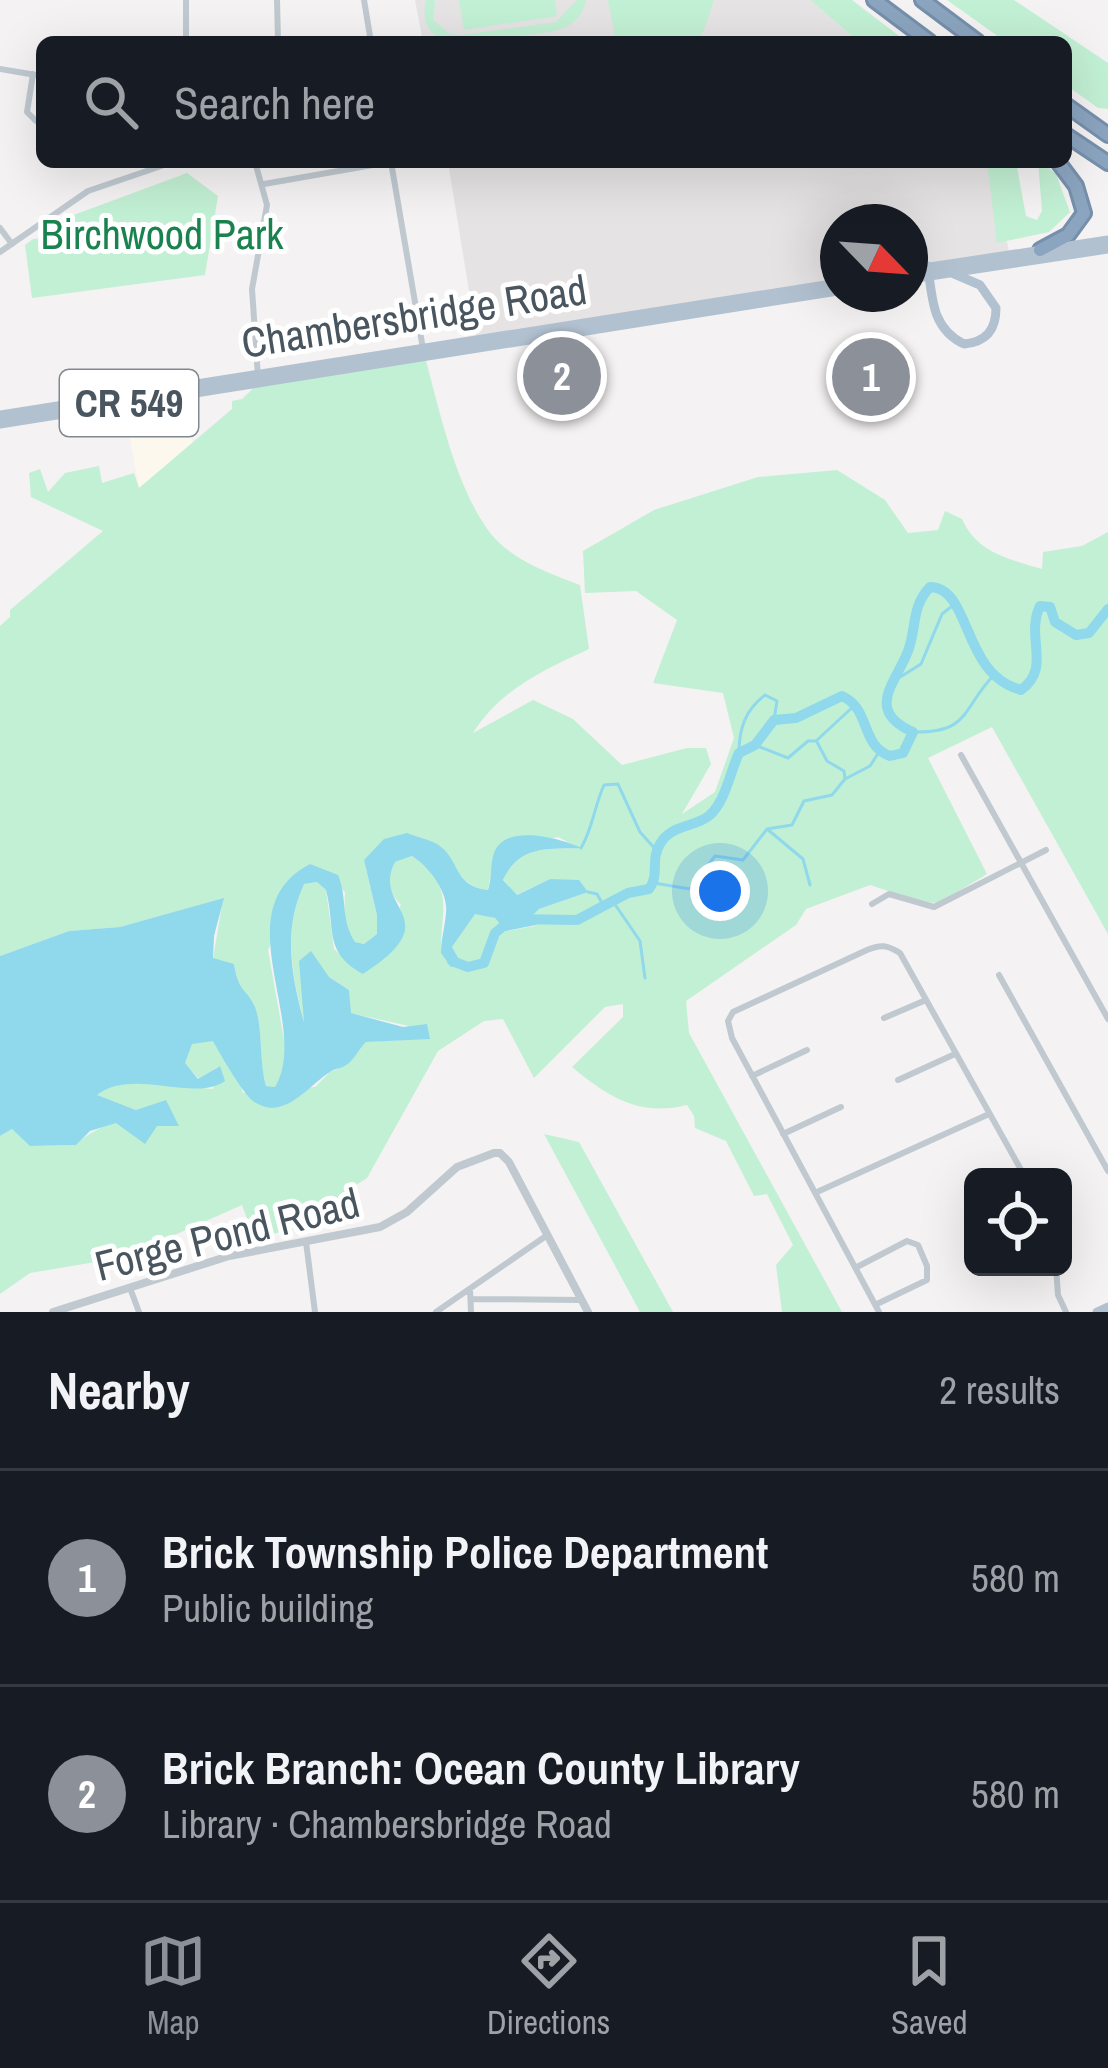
<!DOCTYPE html>
<meta charset="utf-8">
<style>
body{margin:0;font-family:"Archivo Narrow",sans-serif;background:#20242c;color:#f1f3f6}
.controls{position:absolute;right:36px;bottom:36px;display:grid;overflow:hidden;border-radius:18px;box-shadow:0 12px 48px #0002}
.controls button{width:108px;height:108px;display:grid;place-items:center;padding:0;border:0;border-bottom:3px solid #363941;background:#171b24;color:#f1f3f6;font:60px sans-serif}
.compass{position:absolute;left:820px;top:204px;width:108px;height:108px;border-radius:50%;background:#171b24;box-shadow:0 12px 48px #0002;rotate:115deg}
.you{position:absolute;left:720px;top:891px;width:42px;height:42px;margin:-30px;border:9px solid #fff;border-radius:50%;background:#1a73e8;box-shadow:0 0 0 18px #1a73e833}
.badge{display:grid;place-items:center;width:78px;height:78px;border-radius:50%;background:#8c9099;color:#fff;font-size:39px;font-weight:700}
.pin{position:absolute;translate:-50% -50%;border:6px solid #fff;box-shadow:0 3px 12px #0006}
.list{margin:0;padding:0;list-style:none}
h2{display:flex;justify-content:space-between;align-items:center;height:156px;margin:0;padding:0 48px;font-size:51px}
h2 small{font-size:39px;font-weight:400;color:#9ea1a6}
.list li{display:grid;grid-template-columns:78px 1fr auto;gap:36px;align-items:center;box-sizing:border-box;height:216px;padding:0 48px;border-top:3px solid #363941}
.list b{display:block;font-size:45px;white-space:nowrap}
.list p{margin:0;font-size:39px;white-space:nowrap;color:#9ea1a6}
.list em{font-size:39px;font-style:normal;color:#9ea1a6}
.icon{flex:none;width:66px;height:66px;fill:none;stroke:currentColor;stroke-width:2;stroke-linecap:round;stroke-linejoin:round}
.map{position:relative;flex:none;width:1108px;height:1312px;overflow:hidden}
.search{position:absolute;background:#171b24;box-shadow:0 12px 48px #0002;left:36px;right:36px;top:36px;height:132px;display:flex;align-items:center;gap:30px;box-sizing:border-box;padding:0 42px;border-radius:18px;color:#9ea1a6;font-size:45px}
.sheet{height:588px;background:#171b24}
nav{display:flex;justify-content:space-around;align-items:center;box-sizing:border-box;height:168px;border-top:3px solid #363941;background:#171b24;font-size:33px;color:#9ea1a6}
nav a{display:grid;justify-items:center;gap:6px}
nav .on{color:#8c9099}
.map>svg:first-child{display:block}
.commercial{fill:#fcf8ed}
.education{fill:#e5e3e4}
.green{fill:#c2f0d4}
.water{fill:#90d8ec}
.lines{fill:none;stroke-linecap:round;stroke-linejoin:round}
.stream{stroke:#90d8ec;stroke-width:3}
.river{stroke:#90d8ec;stroke-width:10}
.motorway-casing{stroke:#768fab;stroke-width:18}
.minor{stroke:#c0c9d0;stroke-width:6}
.tertiary{stroke:#c0c9d0;stroke-width:8}
.primary{stroke:#b2c1d0;stroke-width:9}
.motorway{stroke:#8ba4bf;stroke-width:12}
.labels{text-anchor:middle;stroke-width:10;stroke-linejoin:round;paint-order:stroke}
.shield{fill:#fff;stroke:#80888f;stroke-width:3}
.shield-label{font-size:39px;font-weight:bold;fill:#49555f}
.park-label{font-size:42px;fill:#19824e;stroke:#fff}
.street-label{font-size:42px;fill:#49555f;stroke:#fff}
</style>
<div class="map">
<svg width="1108" height="1312" viewBox="0 0 1108 1312">
<rect width="100%" height="100%" fill="#f4f2f2"/>
<path class="commercial" d="M184,401L193,444L139,489L125,409Z"/>
<path class="education" d="M415,0H810L859,42H423Z
M448,162H989L1010,255L910,270V222H838V283L477,340Z"/>
<path class="green" d="M426,0H435L433,20L450,34L462,35L556,22L577,0H586C584,10 580,17 572,23C558,34 534,33 517,36C483,41 414,57 426,0Z
M459,0H555L557,16L464,30Z
M608,0H714L704,30L695,42H616Z
M810,0H852L907,42H859Z
M947,0H1014L1108,63V109L1098,108L1066,85V42H1006Z
M987,162H1016L1026,216L1037,220L1042,211L1038,162H1042L1056,174L1070,212L1049,232L997,243Z
M187,173L218,196L205,275L32,298L25,245L33,239L52,238L71,216Z
M425,357C440,412 456,489 491,534C513,561 549,573 580,585L589,649C542,671 501,689 473,733L533,700L573,719L622,765L687,748H706L711,764L682,814L715,792L734,738L723,693L653,683L677,620L636,591L585,593L583,551L654,510L758,477L837,470L885,500L908,533L938,530L945,511L962,519C977,553 1009,559 1042,569L1043,552L1082,546L1108,532V934L992,727L928,758L987,874L939,903L921,902L870,885L806,909L796,925L686,1001L689,1033L842,1312H782L776,1265L793,1245L767,1194L754,1196L726,1141L695,1128L694,1116L687,1105C640,1117 608,1097 572,1067L623,1017V1004L605,1007L534,1078L503,1019L484,1021L438,1051L367,1178L347,1191L356,1219L254,1237L242,1205L125,1257L30,1273L0,1294V1136L12,1129L31,1146L75,1145C93,1128 115,1123 136,1110L96,1095C126,1073 178,1085 213,1089L219,1066L199,1079L184,1063L191,1044L213,1040L239,1079L243,1093L315,1087L330,1072L347,1065L366,1042L429,1038L418,1028L350,1013L349,990L329,977L307,1032C293,982 282,934 303,884L317,882L326,890L334,949L364,974L401,905C387,890 386,880 395,862L412,856C457,887 440,910 441,953L462,964L452,947L475,913L495,918L506,931L535,926L533,915L539,909L587,892L550,879L516,895L503,879C520,846 545,849 579,848L558,837L494,853L488,890C461,887 455,866 440,846L364,860L377,915V934L364,944L355,942L344,924L345,892L310,864L268,950L286,1051L283,1072L275,1087L266,1086C259,1063 263,1028 255,1008C246,987 239,994 234,964L213,959L223,899L120,927L69,931L0,956V626L10,617V610L103,531L31,497L29,473L40,469L48,492L65,473L99,466L102,483L134,473L139,488L232,409V401L242,399L259,383Z
M544,1134L579,1142L673,1312H640Z"/>
<path class="water" d="M407,833C417,837 428,839 437,844C461,859 452,886 488,890C492,878 490,864 494,853C505,822 562,839 582,848C548,849 519,845 503,880L517,895L550,879L579,880L588,892L539,909L533,915L536,925L506,931L495,918L475,914L452,947L463,966L451,967L441,953C441,939 445,927 446,913C449,892 428,866 412,856L395,862C370,910 451,917 363,974C323,952 336,929 326,890L317,882L304,884C283,929 291,975 304,1022L299,961L311,951L329,977L349,990L351,1013L403,1027L427,1024L430,1039L366,1042C360,1048 354,1059 348,1064C340,1070 337,1067 330,1072C308,1086 285,1120 256,1103C244,1097 221,1055 213,1041L192,1044L185,1063L198,1079L220,1066L225,1081C193,1103 134,1067 97,1095L136,1110L166,1100L179,1126H157L145,1144L116,1123L90,1131L76,1145L30,1146L12,1129L0,1136V956L69,931L120,927L224,898L214,936L213,958L234,964C239,994 246,987 255,1007C263,1027 259,1062 266,1086L275,1087C312,1025 222,910 310,864L338,875C348,900 340,918 355,942L364,944L377,934V915L364,860L384,839Z"/>
<g class="lines">
<path class="stream" d="M889,684L921,664L942,614L956,603
M913,732C970,733 961,710 993,676
M817,742L827,761L844,771L845,779
M755,745L788,758L808,741H816L856,704
M739,753C739,729 745,710 765,695L777,701L774,720
M767,829L792,825L804,801L832,795L845,779L870,766L879,752
M581,848C593,828 594,807 604,785L618,784L640,832L657,851
M654,883L690,889L715,856L743,860L767,829L803,859L810,885
M588,892L597,894L603,905
M612,900L640,941L645,978"/>
<path class="river" d="M452,961L468,967L484,963L495,933L512,919L577,920L628,893L649,889C660,875 650,860 660,844C671,824 695,828 710,815C726,800 730,772 739,753L755,745L774,720L796,718L842,696C871,709 860,745 890,756L903,753L913,732C864,710 896,683 908,651C917,627 911,607 930,587C972,588 961,674 1021,690C1052,668 1025,637 1040,606L1050,607L1055,622L1076,635L1089,633L1108,609"/>
<g class="motorway-casing">
<path id="motorway" d="M874,0L930,42
M922,0L978,42
M1066,105L1108,135
M1066,135L1108,163
M1040,250L1068,235L1084,213L1076,186L1058,162"/>
</g>
<path class="minor" d="M186,0V42
M277,0L278,42
M364,0L371,42
M0,69L42,76
M33,74L27,112L36,121L42,119
M255,162L267,205L252,289L258,377
M391,162L423,349
M264,184L390,162
M0,228L12,244
M0,252L88,191L173,162
M961,755L1108,1019
M872,904L889,894L934,907L1046,850
M999,975L1108,1171
M884,1018L926,1000
M752,1076L807,1050
M898,1080L955,1054
M783,1134L841,1107
M817,1192L989,1114
M306,1242L315,1312
M857,1267L907,1241L918,1245L927,1266V1280L877,1304
M1056,1267L1058,1295L1066,1312
M130,1288L139,1312
M470,1289L471,1312
M471,1299L581,1300
M436,1312L546,1236
M879,1312L732,1038L728,1021L733,1012L867,950C881,944 887,945 900,953L1025,1177"/>
<path class="tertiary" d="M53,1312L229,1256L380,1227L407,1212L457,1167L494,1153H500L509,1162L588,1312"/>
<path class="primary" d="M857,222L877,213L899,222
M910,241L915,271
M928,266C932,298 932,329 964,344C986,342 996,330 996,308L980,285L952,273
M910,270L1108,240
M910,279L1108,249
M0,415L838,283
M0,424L838,291
M1097,1312L1108,1307"/>
<use href="#motorway" class="motorway"/>
</g>
<g class="labels">
<rect class="shield" x="60" y="370" width="138" height="66" rx="9"/>
<g class="shield-label">
<text x="129" y="417">CR 549</text>
</g>
<g class="park-label">
<text x="162" y="249">Birchwood Park</text>
</g>
<g class="street-label">
<text transform="translate(414 316) rotate(-9)" y="15">Chambersbridge Road</text>
<text transform="translate(227 1234) rotate(-14)" y="15">Forge Pond Road</text>
</g>
</g>
</svg>
<div class="controls">
<button><svg class="icon" aria-label="locate" viewBox="0 0 24 24"><circle cx="12" cy="12" r="6"/><path d="M12 2v4M12 18v4M2 12h4M18 12h4"/></svg></button>
</div>
<svg class="compass" viewBox="-18 -18 36 36"><path d="M0-13l5 13h-10z" fill="#e53935"/><path d="M0 13l5-13h-10z" fill="#9ea1a6"/></svg>
<div class="you"></div>
<div class="pin badge" style="left:871px;top:377px">1</div>
<div class="pin badge" style="left:562px;top:376px">2</div>
<div class="search"><svg class="icon" aria-label="search" viewBox="0 0 24 24"><circle cx="10" cy="10" r="6"/><path d="M15 15l6 6"/></svg>Search here</div>
</div>
<section class="sheet">
<h2>Nearby<small>2 results</small></h2>
<ul class="list">
<li><span class="badge">1</span><div><b>Brick Township Police Department</b><p>Public building</p></div><em>580 m</em></li>
<li><span class="badge">2</span><div><b>Brick Branch: Ocean County Library</b><p>Library · Chambersbridge Road</p></div><em>580 m</em></li>
</ul>
</section>
<nav>
<a class="on"><svg class="icon" aria-label="map" viewBox="0 0 24 24"><path d="M3 6l6-2 6 2 6-2v14l-6 2-6-2-6 2zM9 4v14M15 6v14"/></svg>Map</a>
<a><svg class="icon" aria-label="directions" viewBox="0 0 24 24"><path d="M12 3l9 9-9 9-9-9zM9 14v-3h6M13 9l2 2-2 2"/></svg>Directions</a>
<a><svg class="icon" aria-label="saved" viewBox="0 0 24 24"><path d="M7 4h10v16l-5-4-5 4z"/></svg>Saved</a>
</nav>
